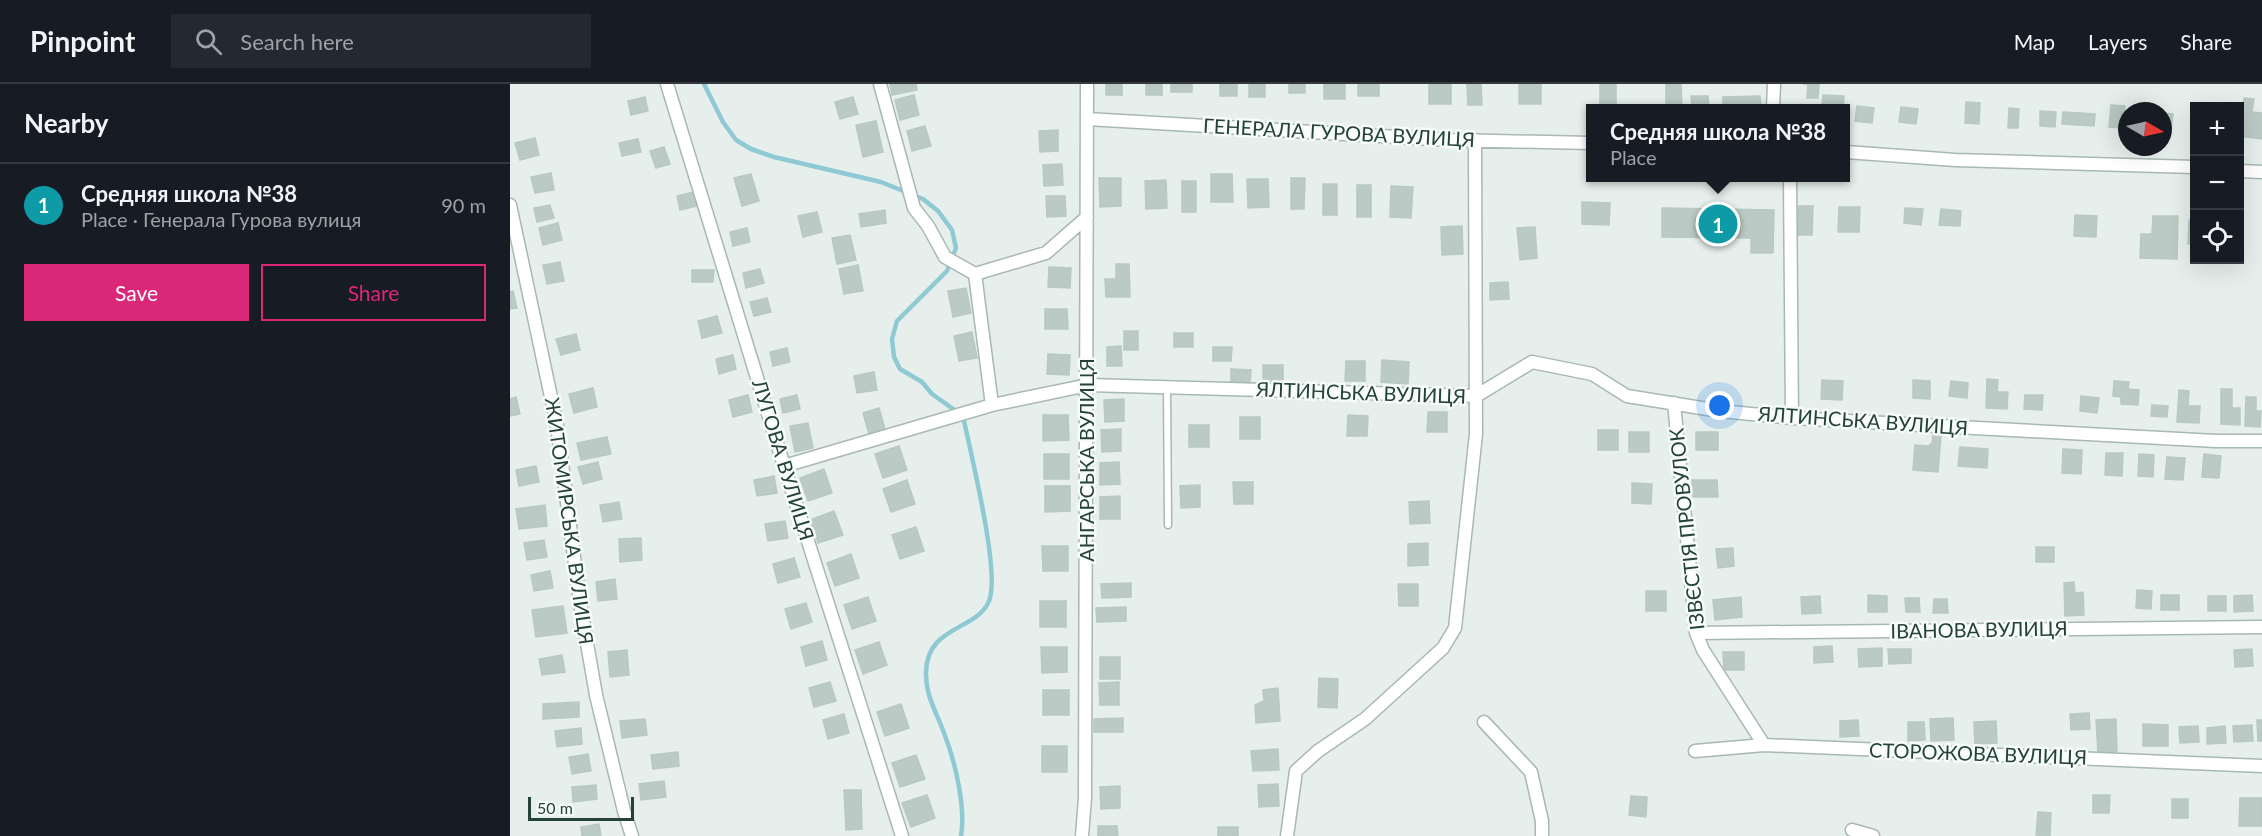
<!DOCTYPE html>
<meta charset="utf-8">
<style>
body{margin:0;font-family:Lato,sans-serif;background:#242831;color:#f1f3f6}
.controls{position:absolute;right:18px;top:18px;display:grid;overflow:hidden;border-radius:0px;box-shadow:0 6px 24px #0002}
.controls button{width:54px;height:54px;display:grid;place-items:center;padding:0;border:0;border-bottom:2px solid #363941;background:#171b24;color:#f1f3f6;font:30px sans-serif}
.compass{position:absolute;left:1608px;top:18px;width:54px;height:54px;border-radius:50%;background:#171b24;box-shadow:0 6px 24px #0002;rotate:99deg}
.scale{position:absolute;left:18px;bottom:15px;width:106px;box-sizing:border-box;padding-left:6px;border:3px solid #24423a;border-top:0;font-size:16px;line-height:21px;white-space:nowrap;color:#24423a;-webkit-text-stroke:4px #f7fbf9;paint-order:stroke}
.you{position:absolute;left:1210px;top:322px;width:21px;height:21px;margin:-15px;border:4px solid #fff;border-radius:50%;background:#1a73e8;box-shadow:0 0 0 9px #1a73e833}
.badge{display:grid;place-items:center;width:39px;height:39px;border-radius:50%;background:#db2777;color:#fff;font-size:20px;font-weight:700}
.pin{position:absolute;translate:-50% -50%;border:3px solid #fff;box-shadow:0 2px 6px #0006}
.popup{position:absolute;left:1076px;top:20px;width:264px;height:78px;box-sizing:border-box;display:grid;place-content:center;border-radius:0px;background:#171b24;filter:drop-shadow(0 2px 4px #0005);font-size:20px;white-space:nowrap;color:#9ea1a6}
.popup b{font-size:22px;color:#f1f3f6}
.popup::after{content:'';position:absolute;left:50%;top:100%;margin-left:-12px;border:12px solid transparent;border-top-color:#171b24}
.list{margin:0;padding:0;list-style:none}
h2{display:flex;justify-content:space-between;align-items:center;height:78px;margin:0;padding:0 24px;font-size:26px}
h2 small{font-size:20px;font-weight:400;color:#9ea1a6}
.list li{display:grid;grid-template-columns:39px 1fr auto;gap:18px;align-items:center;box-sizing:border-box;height:84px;padding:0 24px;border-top:2px solid #363941}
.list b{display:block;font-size:22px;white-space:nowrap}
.list p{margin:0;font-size:20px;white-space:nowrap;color:#9ea1a6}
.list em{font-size:20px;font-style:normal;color:#9ea1a6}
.actions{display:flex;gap:12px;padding:18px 24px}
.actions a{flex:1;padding:14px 0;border:2px solid #db2777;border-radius:0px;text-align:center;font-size:21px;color:#db2777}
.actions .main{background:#db2777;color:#fff}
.icon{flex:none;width:33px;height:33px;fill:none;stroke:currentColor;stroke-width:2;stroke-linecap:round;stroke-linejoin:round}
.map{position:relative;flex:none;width:1752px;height:752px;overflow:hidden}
header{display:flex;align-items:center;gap:36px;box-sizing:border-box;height:84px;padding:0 30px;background:#171b24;border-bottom:2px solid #363941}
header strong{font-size:28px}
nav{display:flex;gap:33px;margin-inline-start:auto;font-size:21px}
.search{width:420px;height:54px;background:#242831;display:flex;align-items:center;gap:15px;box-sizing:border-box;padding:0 21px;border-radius:0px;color:#9ea1a6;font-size:22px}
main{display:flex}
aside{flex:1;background:#171b24}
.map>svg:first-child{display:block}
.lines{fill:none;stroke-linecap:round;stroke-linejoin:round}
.stream{stroke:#8ec9d4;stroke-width:4.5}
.building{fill:#bbcac4;stroke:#b8c9c2;stroke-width:1.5}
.service-casing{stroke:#a8b8b2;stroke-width:9}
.minor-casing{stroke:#a8b8b2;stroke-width:15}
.service{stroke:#fff;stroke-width:6}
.minor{stroke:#fff;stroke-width:12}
.labels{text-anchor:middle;stroke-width:5;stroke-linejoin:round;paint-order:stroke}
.street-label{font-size:20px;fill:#24423a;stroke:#f7fbf9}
</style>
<header>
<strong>Pinpoint</strong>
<div class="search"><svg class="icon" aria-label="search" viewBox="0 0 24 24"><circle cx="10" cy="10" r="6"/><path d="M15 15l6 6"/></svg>Search here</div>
<nav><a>Map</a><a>Layers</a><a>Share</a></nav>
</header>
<main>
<aside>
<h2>Nearby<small></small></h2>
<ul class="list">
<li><span class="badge" style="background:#0f9aa8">1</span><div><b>Средняя школа №38</b><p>Place · Генерала Гурова вулиця</p></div><em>90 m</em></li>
</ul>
<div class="actions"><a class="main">Save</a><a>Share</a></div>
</aside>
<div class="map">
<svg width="1752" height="752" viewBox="0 0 1752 752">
<rect width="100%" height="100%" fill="#e6efeb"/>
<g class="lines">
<path class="stream" d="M194,0L213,38L226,56L241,65L264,73L371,98L413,115L428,127L442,146L446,164L437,187L387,237L382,255L384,273L390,285L412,298L422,310L453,332C460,367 491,489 479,517C467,547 417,541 416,588C415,611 427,629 434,649C445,677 456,723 451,752"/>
</g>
<path class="building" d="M380,0H406L407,6L382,11Z
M596,0H612V11H596Z
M636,0H652V11H636Z
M661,0H682V8H661Z
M710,0H727V12H710Z
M739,0H755V13H739Z
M779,0H795V9H779Z
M814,0H835V15H814Z
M848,0H869V12H848Z
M919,0H941V20H919Z
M957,0H971L972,21H958Z
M1009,0H1031V20H1009Z
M1090,0H1106V24H1090Z
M1156,0H1171L1172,24H1156Z
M1293,0H1309L1308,14H1297L1298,0Z
M404,11L409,31L390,36L385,16Z
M1313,11L1334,12L1333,24H1312Z
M1181,12H1198L1199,24H1182Z
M1250,12L1251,24H1213V13Z
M135,13L138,27L121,31L118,17Z
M343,13L348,30L330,35L325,18Z
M1734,14L1744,15L1742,28L1752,29V55L1730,52Z
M1456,18L1470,19L1469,40L1455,39Z
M1601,21L1615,22L1613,44L1599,43Z
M1347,22L1364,24L1362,39L1345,37Z
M1391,23L1408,25L1406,40L1389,38Z
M1499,24L1509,25L1508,44H1498Z
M1530,27L1546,28L1545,43L1530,42Z
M1553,28L1585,30L1584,42L1552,40Z
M1653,29L1663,30L1661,45L1653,44Z
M366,37L373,68L353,73L346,41Z
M415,42L421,62L402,67L397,47Z
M548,46V67L530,68L529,47Z
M25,54L29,71L10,76L5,59Z
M128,55L131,68L112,72L109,59Z
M154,63L160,80L146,84L140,67Z
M552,80L553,101L534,102L533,81Z
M41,89L44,106L25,109L21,93Z
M241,90L249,117L232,122L224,94Z
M701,90H722L723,118H701Z
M589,94H611V122L590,123Z
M781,94H795L794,125H781Z
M737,95H758L759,123L738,124Z
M656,96L657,124L636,125L635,97Z
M672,97H686V128H672Z
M813,100H827V131H813Z
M847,101H861V133H847Z
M881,102L903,103L901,134L880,133Z
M184,108L187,122L170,126L167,112Z
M536,112H555L556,132L537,133Z
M1072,118L1100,119L1099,141L1072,140Z
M40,121L44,134L27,138L24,124Z
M1288,122H1303L1302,151H1288Z
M1329,123H1350L1349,148H1328Z
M1152,124L1264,126L1263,169H1241V154L1152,153Z
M1395,124L1413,125L1411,141L1394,139Z
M1431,125L1451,127L1450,142L1429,141Z
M375,126L376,139L351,143L349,130Z
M307,128L312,148L293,153L288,132Z
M1565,131L1587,132L1586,153L1564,152Z
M1643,132H1668L1667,175L1630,174L1631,150H1642Z
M1679,136H1684V160H1678Z
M48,139L52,156L33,161L29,144Z
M952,142L953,170L932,171L931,143Z
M1025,143L1027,174L1010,176L1007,144Z
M237,144L240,158L223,162L220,148Z
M340,151L346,176L327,180L322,154Z
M50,178L54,197L37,200L33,181Z
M606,180H619L620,213H596L595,195H606Z
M348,181L353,207L334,210L329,185Z
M539,183L561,184L560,204L538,203Z
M250,185L254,199L236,204L233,189Z
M182,186H204L203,198H182Z
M998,198L999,215L980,216V199Z
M456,204L461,229L443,233L438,207Z
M3,207L7,224L0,225V208Z
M257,214L261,228L244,232L240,218Z
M535,225H557L558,245H535Z
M207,232L212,249L192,254L188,237Z
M614,247H628V266H614Z
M462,248L467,274L449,277L444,252Z
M664,249H683V263H664Z
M66,250L70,266L51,271L46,255Z
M611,262L612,282H597V263Z
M703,263H722L721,277H703Z
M277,264L280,278L263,282L260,268Z
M538,270L560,271L559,291L537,290Z
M223,271L226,285L209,290L206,275Z
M872,276L899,278L898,300L871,298Z
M836,277H855V297H835Z
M753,281H773V301H753Z
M721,285L741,286L740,300H721Z
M364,288L367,306L347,309L344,292Z
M1477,295L1488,296L1487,308H1498L1497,325L1476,324Z
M1312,296L1333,297L1332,316L1311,315Z
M1403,296L1420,297V315L1403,314Z
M1441,297L1458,299L1457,314L1439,312Z
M1604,297L1619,298L1618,305L1629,306L1628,321L1611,320V313L1603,312Z
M83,304L87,323L64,329L59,310Z
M1711,305H1722V324H1730V341L1711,340Z
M1669,306L1679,307L1678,322H1690L1689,339L1667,338Z
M238,311L242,328L223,333L219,316Z
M287,311L290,325L273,329L270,315Z
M1515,311H1533L1532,326L1514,325Z
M1571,312L1589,314L1587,329L1570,327Z
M6,313L10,330L0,332V315Z
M1736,313H1746V327H1751L1750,343L1735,342Z
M614,315V337L595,338L594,316Z
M1642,321L1658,322L1657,333L1641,332Z
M369,324L375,345L359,350L353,329Z
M918,328H937V348H917Z
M533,331H558L559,356L533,357Z
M838,331L858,332L857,352H837Z
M730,333H750V355H730Z
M298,339L303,364L285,368L280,342Z
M679,341H699V363H679Z
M611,345V367L592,368L591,346Z
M1088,346H1108V366H1088Z
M1119,348H1139V368H1119Z
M1186,348H1208V366H1186Z
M1423,351H1431L1428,388L1403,386L1405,361L1418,362L1422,359Z
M97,353L101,370L71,376L67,359Z
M389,362L397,386L373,394L365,370Z
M1450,363L1478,365L1477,384L1448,382Z
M1553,365L1572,366L1571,390L1552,389Z
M1596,369H1613L1612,392L1595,391Z
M534,370H559V395H534Z
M1629,370L1644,371L1643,393L1628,392Z
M1694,370L1711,372L1709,394L1692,393Z
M1657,373L1675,374L1673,396L1655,395Z
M88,378L92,395L73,400L68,383Z
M609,378L610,400L590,401V379Z
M26,382L29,398L9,402L6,386Z
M314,385L322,409L298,417L290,394Z
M264,392L267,409L247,412L244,396Z
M397,396L405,420L381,428L373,405Z
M1182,396H1207L1208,413H1183Z
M723,398H743V420H724Z
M1122,399L1142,400L1141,420L1122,419Z
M690,401V423L671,424L670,402Z
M535,402H560V427L535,428Z
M610,412V435H590V413Z
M919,417L920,439L900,440L899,418Z
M109,418L112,435L93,438L90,421Z
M35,421L37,442L9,445L6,425Z
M324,427L333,451L308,459L300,436Z
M275,437L278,454L258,457L255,440Z
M406,443L414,467L390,475L382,451Z
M131,454L132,476L110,478L109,455Z
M34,456L37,473L17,476L14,459Z
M918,459V481L898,482V460Z
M532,462H558V487H533Z
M1526,463H1544V478H1526Z
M1223,464L1224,482L1208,484L1206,465Z
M341,470L349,494L325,502L317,479Z
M284,474L290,493L268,499L263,480Z
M40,487L43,504L24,507L21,491Z
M105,495L107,515L88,517L86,498Z
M1564,498L1565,509L1573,508L1574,531L1555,532L1554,499Z
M621,499V513L592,514L591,500Z
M888,500H908V522H889Z
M1627,506L1642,507L1641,525L1626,524Z
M1136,507H1156V527H1136Z
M1358,511L1377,512V528H1358Z
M1651,511H1669V526H1651Z
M1742,511L1743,527L1724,528V512Z
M1310,512L1311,529L1292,530L1291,513Z
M1698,512H1716V527H1698Z
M358,513L366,537L342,545L334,521Z
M1231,513L1232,533L1205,536L1203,516Z
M1395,514H1409L1410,528H1396Z
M1424,515H1437L1438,529H1423Z
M530,517H556V543H530Z
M296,519L302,538L281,545L275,525Z
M53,522L57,549L26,553L22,526Z
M616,523V537L587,538L586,524Z
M312,557L317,576L296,582L291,563Z
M369,558L377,581L353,590L345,566Z
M1322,562L1323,578L1304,579V563Z
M531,563H557V588L532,589Z
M1372,564V582L1349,583L1348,565Z
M1378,565H1401V579L1379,580Z
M1742,565L1743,582L1725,583L1724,566Z
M117,566L119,591L100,593L98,568Z
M1213,568H1234V586H1214Z
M52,571L55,588L32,591L29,575Z
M590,573H610V595H590Z
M809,594L828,595L827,624L808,623Z
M320,598L326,617L304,623L299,604Z
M609,598V621H590L589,599Z
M768,604L770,637L746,639L745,621L754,617L753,606Z
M533,606H559V631H533Z
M69,618V633L33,635V620Z
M391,620L399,644L375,652L367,628Z
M1579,629L1580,645L1561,646L1560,630Z
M334,630L339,649L318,655L313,636Z
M613,634V648H584V635Z
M1443,634L1444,656L1421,657L1420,635Z
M135,635L137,651L112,654L110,637Z
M1606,635L1607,668L1588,669L1586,636Z
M1348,636L1349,652L1330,653V637Z
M1747,636H1752V657H1748Z
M1486,637L1487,659L1465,660L1464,638Z
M1398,638H1414L1415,656L1398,657Z
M1633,640L1658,641V662H1633Z
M1742,641L1743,657L1724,658L1723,642Z
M1688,642L1689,658L1670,659L1669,643Z
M1715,642L1716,659L1697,660V644Z
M71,644L72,660L47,663L45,647Z
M532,662H557V688H532Z
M768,665L769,686L743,687L741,667Z
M168,668L169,682L143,685L141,671Z
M78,670L81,687L62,690L59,673Z
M406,671L415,695L390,703L382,679Z
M154,697L156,713L131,716L129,700Z
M768,700L769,722L749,723L748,701Z
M86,701L87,715L63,718L62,703Z
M610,702V724L591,725L590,703Z
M334,706H351L352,745L336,746Z
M417,711L425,734L401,743L392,719Z
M1583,711H1600L1599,729H1583Z
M1121,712L1137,713L1136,733L1119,731Z
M1730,714H1752V742H1729Z
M1662,715H1678V734H1662Z
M1528,728L1541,729L1540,752L1526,751Z
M89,740L91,752H72L71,743Z
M588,742H607L608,752H588Z
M708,743H728V752H708Z"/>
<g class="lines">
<g class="service-casing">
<path id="service" d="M657,303L658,441"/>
</g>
<g class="minor-casing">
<path id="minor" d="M157,0L274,382L392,752
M370,0L404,124L418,142L435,173L465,190L536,169L577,133
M1263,24L1264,0
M577,35L939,56L1080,59
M1336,68L1445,76L1684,83
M1730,87L1752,88
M1280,94L1282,334
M0,121L47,341L70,519L86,611L114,727L122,752
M465,190L482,321
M1164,319L1186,549L1193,566L1254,661
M274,382L482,321L578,301L966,312L1022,278L1082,290L1117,312L1210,327L1282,334L1706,357H1752
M1186,549L1752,543
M974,638L1021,688L1032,737V752
M1185,667L1254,661L1752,682
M1342,746L1363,752
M572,752L575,714L577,0
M777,752L786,687L808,667L855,635L933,564L945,544L966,350L965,56"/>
</g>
<use href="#service" class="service"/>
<use href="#minor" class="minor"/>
</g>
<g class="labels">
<g class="street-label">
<text transform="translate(829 49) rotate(3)" y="7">ГЕНЕРАЛА ГУРОВА ВУЛИЦЯ</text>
<text transform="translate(851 309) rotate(2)" y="7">ЯЛТИНСЬКА ВУЛИЦЯ</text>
<text transform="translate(1353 337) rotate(4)" y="7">ЯЛТИНСЬКА ВУЛИЦЯ</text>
<text transform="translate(273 376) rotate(73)" y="7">ЛУГОВА ВУЛИЦЯ</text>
<text transform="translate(577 376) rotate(-90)" y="7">АНГАРСЬКА ВУЛИЦЯ</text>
<text transform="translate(59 437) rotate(82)" y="7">ЖИТОМИРСЬКА ВУЛИЦЯ</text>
<text transform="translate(1177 445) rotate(-96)" y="7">ІЗВЄСТІЯ ПРОВУЛОК</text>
<text transform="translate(1469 546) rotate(-1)" y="7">ІВАНОВА ВУЛИЦЯ</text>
<text transform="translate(1468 670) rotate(2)" y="7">СТОРОЖОВА ВУЛИЦЯ</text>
</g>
</g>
</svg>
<div class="controls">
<button>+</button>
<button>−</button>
<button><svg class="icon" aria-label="locate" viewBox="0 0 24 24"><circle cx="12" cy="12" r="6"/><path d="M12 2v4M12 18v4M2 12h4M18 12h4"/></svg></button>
</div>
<svg class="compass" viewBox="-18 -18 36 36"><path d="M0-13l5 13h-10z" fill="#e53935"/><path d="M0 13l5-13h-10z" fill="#9ea1a6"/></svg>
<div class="scale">50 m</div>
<div class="you"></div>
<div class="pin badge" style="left:1208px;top:140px;background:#0f9aa8">1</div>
<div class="popup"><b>Средняя школа №38</b>Place</div>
</div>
</main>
